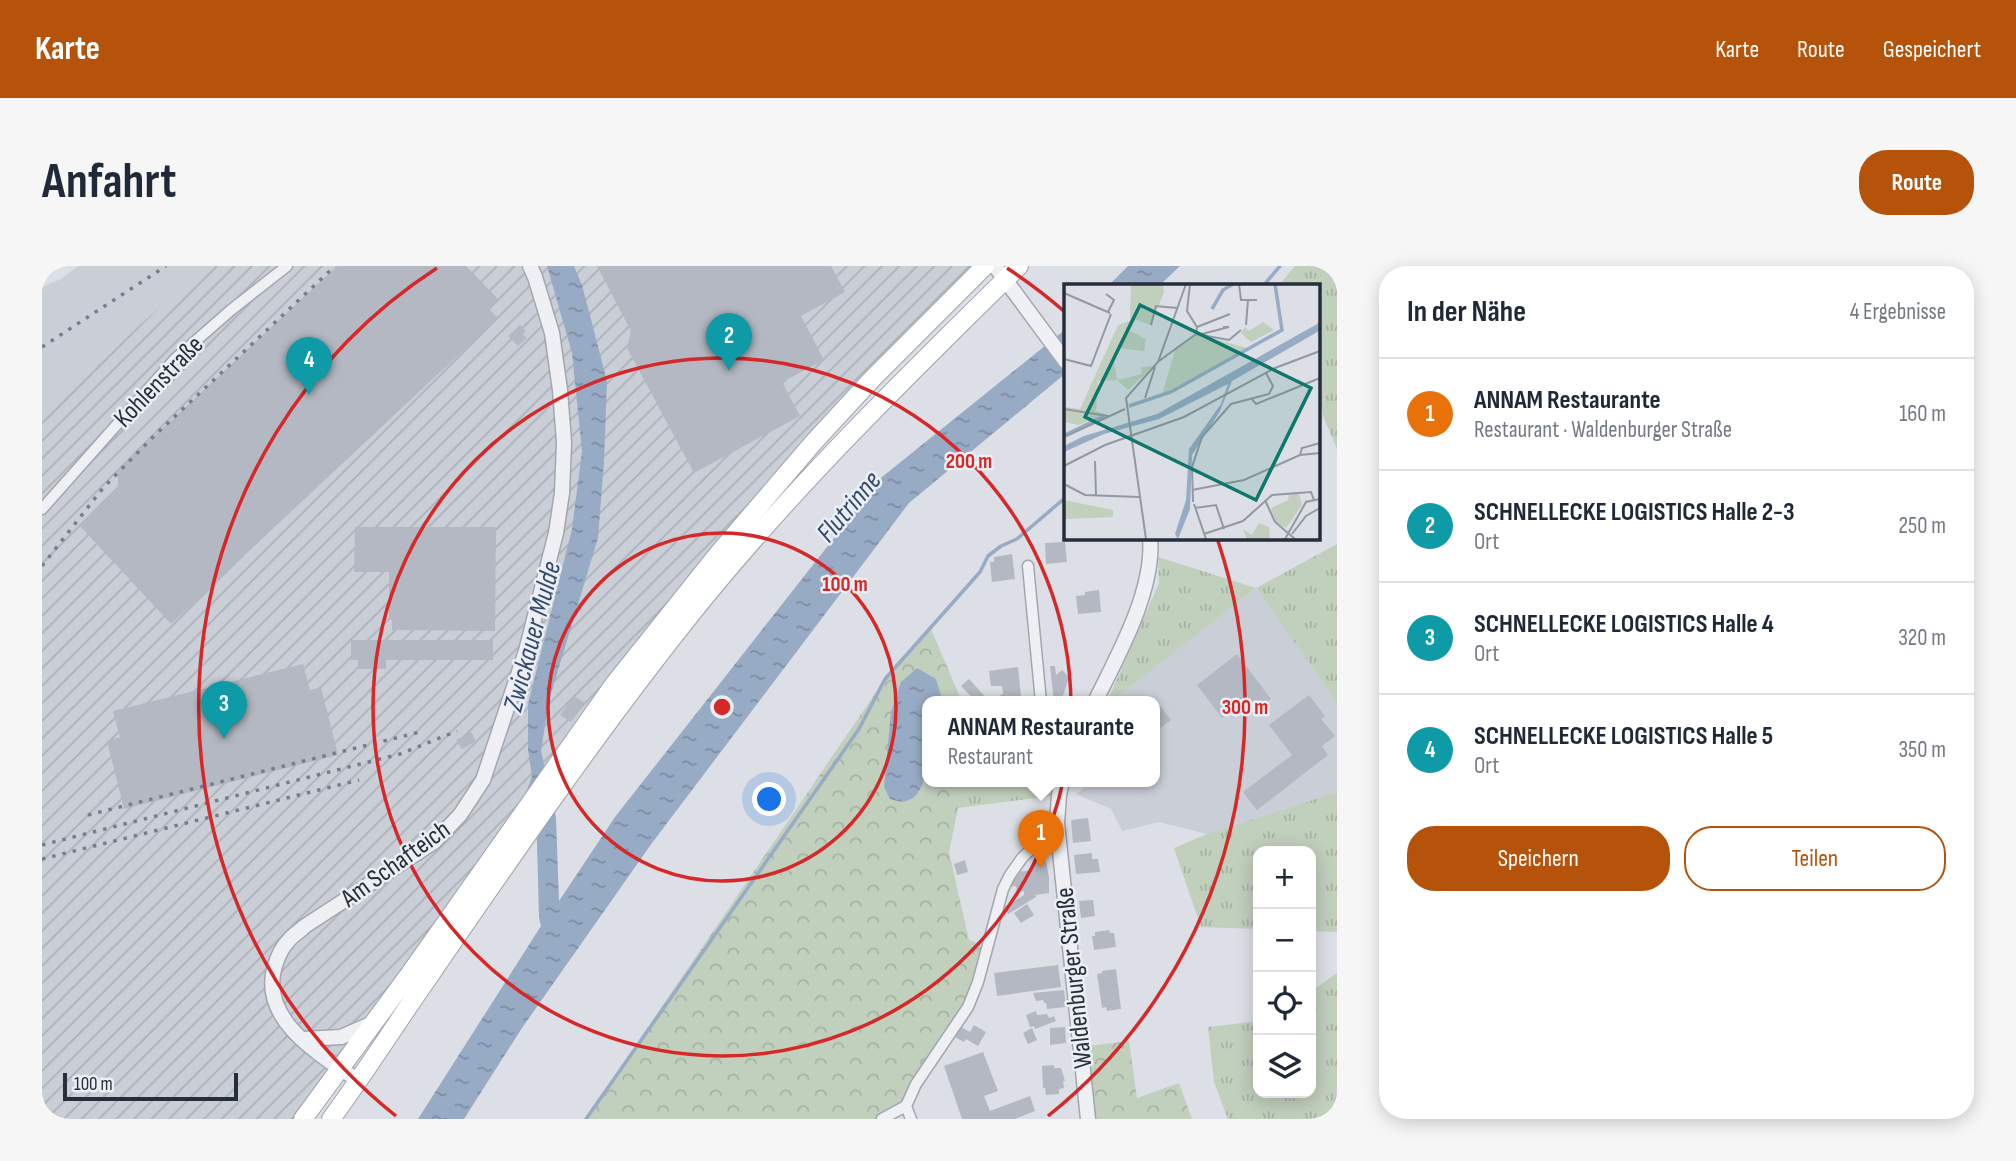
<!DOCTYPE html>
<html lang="de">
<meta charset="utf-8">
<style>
body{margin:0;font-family:"Sofia Sans Condensed",sans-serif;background:#f6f6f7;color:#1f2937}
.controls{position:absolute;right:21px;bottom:21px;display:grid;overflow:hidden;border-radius:14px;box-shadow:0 4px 18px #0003}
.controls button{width:63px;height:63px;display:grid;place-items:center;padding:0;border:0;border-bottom:2px solid #e0e1e3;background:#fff;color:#1f2937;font:35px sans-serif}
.scale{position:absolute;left:21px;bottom:18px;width:175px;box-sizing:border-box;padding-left:7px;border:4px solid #262d3b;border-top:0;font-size:19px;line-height:24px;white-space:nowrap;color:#262d3b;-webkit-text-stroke:5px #ebeef3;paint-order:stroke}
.you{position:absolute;left:728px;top:534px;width:24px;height:24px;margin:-18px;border:5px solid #fff;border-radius:50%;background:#1a73e8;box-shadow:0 0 0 10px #1a73e833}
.badge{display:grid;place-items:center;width:46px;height:46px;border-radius:50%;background:#b45309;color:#fff;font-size:23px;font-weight:700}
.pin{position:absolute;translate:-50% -58px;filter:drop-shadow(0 2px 4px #0008)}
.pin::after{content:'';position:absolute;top:37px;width:24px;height:21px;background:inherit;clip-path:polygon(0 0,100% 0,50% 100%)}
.popup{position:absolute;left:880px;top:430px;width:238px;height:91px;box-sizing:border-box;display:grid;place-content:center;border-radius:14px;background:#fff;filter:drop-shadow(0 2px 5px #0005);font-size:23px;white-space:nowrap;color:#747a83}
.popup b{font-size:26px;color:#1f2937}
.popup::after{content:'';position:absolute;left:50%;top:100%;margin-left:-14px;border:14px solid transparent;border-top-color:#fff}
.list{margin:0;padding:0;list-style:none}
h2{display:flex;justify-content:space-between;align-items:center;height:91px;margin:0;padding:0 28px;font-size:30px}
h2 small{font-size:23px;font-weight:400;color:#747a83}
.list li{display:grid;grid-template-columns:46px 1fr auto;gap:21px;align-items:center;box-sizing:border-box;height:112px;padding:0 28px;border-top:2px solid #e0e1e3}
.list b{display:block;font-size:26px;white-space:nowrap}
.list p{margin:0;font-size:23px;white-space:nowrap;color:#747a83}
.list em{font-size:23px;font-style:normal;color:#747a83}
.actions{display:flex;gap:14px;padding:21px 28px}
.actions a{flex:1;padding:16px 0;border:2px solid #b45309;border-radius:28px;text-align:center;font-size:24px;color:#b45309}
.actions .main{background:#b45309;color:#fff}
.icon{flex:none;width:38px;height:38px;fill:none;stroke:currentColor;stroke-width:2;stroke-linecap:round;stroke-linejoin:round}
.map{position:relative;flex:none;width:1295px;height:853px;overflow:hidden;border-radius:28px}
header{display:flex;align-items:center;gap:42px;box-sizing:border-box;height:98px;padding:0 35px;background:#b45309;color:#fff}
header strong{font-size:33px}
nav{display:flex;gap:38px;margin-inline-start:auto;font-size:24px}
.intro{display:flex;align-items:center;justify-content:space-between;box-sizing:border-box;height:168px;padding:0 42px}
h1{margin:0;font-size:49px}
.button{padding:18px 32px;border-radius:28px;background:#b45309;color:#fff;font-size:24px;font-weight:700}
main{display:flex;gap:42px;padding:0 42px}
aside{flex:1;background:#fff;border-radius:28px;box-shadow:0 4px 18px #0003}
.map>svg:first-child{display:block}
.built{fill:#caced7}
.industrial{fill:url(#industrial-furrows)}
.grass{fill:url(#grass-tufts)}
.forest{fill:url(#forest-crowns)}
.water{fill:url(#water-ripples)}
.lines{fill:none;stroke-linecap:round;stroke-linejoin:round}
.stream{stroke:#98abc5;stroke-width:3.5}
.building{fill:#b3b8c2}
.minor-casing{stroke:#a2a6af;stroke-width:13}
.tertiary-casing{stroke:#a2a6af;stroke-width:17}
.primary-casing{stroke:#9ca3b0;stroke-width:20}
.minor{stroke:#eef0f4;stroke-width:10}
.tertiary{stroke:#eef0f4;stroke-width:14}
.primary{stroke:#fff;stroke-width:18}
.rail{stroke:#767e8e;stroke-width:3.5;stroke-dasharray:3.5 7;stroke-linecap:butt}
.ring{fill:none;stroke:#d62828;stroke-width:3.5}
.labels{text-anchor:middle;stroke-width:5;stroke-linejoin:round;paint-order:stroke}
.street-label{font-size:26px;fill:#262d3b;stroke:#ebeef3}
.water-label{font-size:28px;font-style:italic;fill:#334a6d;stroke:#ebeef3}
.inset-river{fill:none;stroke:#98abc5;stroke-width:3.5}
.inset-road{fill:none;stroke:#9398a1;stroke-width:2}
.view{fill:#0f766e;fill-opacity:0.15;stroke:#0f766e;stroke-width:3.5}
.inset-edge{fill:none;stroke:#262d3b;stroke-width:3.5}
.centre{fill:#d62828;stroke:#ebeef3;stroke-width:3.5}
.ring-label{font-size:21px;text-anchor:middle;font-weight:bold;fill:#d62828;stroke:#ebeef3;stroke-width:5;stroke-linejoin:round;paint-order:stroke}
</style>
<header>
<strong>Karte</strong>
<nav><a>Karte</a><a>Route</a><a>Gespeichert</a></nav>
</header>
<div class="intro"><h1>Anfahrt</h1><a class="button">Route</a></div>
<main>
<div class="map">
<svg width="1295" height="853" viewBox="0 0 1295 853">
<defs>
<pattern id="industrial-furrows" width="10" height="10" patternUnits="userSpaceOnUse" patternTransform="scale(1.75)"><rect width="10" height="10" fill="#caced7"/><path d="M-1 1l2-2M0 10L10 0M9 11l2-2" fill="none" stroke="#adb1b9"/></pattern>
<pattern id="grass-tufts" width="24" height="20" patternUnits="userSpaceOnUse" patternTransform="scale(1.75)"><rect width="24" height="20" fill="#c1cfbd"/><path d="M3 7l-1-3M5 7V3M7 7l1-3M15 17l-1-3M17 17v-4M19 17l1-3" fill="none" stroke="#a6b2a3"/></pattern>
<pattern id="forest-crowns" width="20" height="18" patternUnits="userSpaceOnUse" patternTransform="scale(1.75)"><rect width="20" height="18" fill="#c1cfbd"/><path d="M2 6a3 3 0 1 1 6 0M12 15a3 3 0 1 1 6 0" fill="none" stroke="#a6b2a3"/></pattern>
<pattern id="water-ripples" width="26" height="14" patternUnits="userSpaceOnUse" patternTransform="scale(1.75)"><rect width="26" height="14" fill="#98abc5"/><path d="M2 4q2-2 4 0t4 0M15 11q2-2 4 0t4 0" fill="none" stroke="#7c8ca1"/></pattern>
</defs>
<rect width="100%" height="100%" fill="#dcdfe5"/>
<path class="built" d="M36,0H164L0,146V21L19,13Z
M1214,322L1295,437V526L1165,568L1117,556L1080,565L1069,543L1034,528L1050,516H1113V436H1075L1073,433Z"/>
<path class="industrial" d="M164,0H930L786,153L360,706L253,853H0V146Z"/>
<path class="grass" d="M1253,0H1295V183L1276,138V19H1237Z
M1295,278V437L1214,322L1073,433L1075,436H1065L1117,317L1116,291L1214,322Z
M926,516H1014L1017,529L916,542Z
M1295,526V666L1269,665V585H1216V663L1159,661L1132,582L1165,568Z
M1295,707V853H1186L1172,816L1166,761L1216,755V827H1269V748L1274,747V722Z"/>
<path class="forest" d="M889,363L920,436H885V516H926L916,542L907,586L927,674L945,681L936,716L864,840L840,853H543L843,413Z
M1087,775L1095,832L1137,817L1150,853H1046L1038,781Z"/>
<path class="water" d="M505,0H532L540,19L565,115L562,196L556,272L507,434L499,485L514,552L517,635L573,551L840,211L1024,63V107L867,237L610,577L480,762L422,853H376L499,660L497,651L495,576L485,524L490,510L486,484V438L530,263L540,185L530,87Z
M1086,0H1138L1118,19H1067Z
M875,402L894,413L899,430V436H885C885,458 893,529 864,535C859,537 852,534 848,533L842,521L849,446L859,416Z"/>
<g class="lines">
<path class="stream" d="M1222,19L1238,0
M544,853L817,463L843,413L938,306L946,290L959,280L975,273L1024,231"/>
</g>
<path class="building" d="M295,0H424L456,33L446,42L456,52L129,358L37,259L76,223V204Z
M555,0H789L803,26L759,50L782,94L740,116L758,150L652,207L585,82L589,65Z
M478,59L484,65L481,68L485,72L476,80L466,70Z
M313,261H454L453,365L350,364V354H347V306H312Z
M1023,276L1025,296L1004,298L1003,277Z
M970,288L973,313L950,316L948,296H952V291Z
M1057,324L1059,346L1036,348L1034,330L1043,329V326Z
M309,374H451V394H344V403H316V394H309Z
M1195,388L1229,433L1214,444L1205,433L1180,452L1155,419Z
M261,398L268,424L279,421L296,489L82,543L65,475L78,471L71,445Z
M1008,400H1013L1014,409L1020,404L1027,411L1019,436H1012Z
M976,401L979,431L961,434L958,429L961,428L960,420H949L947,405Z
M927,413L948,436H934L919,420Z
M1267,429L1283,450L1279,453L1293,470L1280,480L1286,489L1215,544L1201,526L1250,489L1227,459Z
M532,430L543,437L529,456L518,449Z
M1117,438L1129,454L1113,466V441Z
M429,466L434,475L420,483L414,474Z
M987,548L1000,556L991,570L978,561Z
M1046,552L1049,575L1031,577L1029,554Z
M1050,587V593H1056L1058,606L1034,608L1032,589Z
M923,594L926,606L915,609L912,598Z
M1004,595L1007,611V627L993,629L994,631L966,648L962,641L982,629V625L975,626L974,620L964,621L969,609L975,608V606L991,604L990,597Z
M1051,634L1053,650L1039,652L1037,635Z
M985,638L992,649L979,657L972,647Z
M1067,664L1068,667H1072L1074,681L1052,684L1050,670H1053V666Z
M1016,699L1019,721L955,730L952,707Z
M1074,703L1079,743L1065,745L1064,741L1060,742L1055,708L1060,707V705Z
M1022,724L1024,741L1005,743L1004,737H1002L1001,734L994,735L991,727Z
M994,745L995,749L1005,748L1007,752L1012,750L1014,755L993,763L992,760L988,761L984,749Z
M932,759L944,766L936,780L924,773L922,776L911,770L917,760L928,766Z
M1023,761L1024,777L1008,779V762Z
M990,762L995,774L986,778L981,767Z
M941,786L956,825L942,830L948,845L988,830L993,845L973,853H920L902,800Z
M1012,799V802H1019L1023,815H1021L1022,822L1017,823V828L1004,829L1003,822H1001L1000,800Z"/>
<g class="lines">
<g class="minor-casing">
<path id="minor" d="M0,243L133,93L189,44L245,0
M986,300L999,436
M840,853L864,840
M869,853L864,840L874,818L926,741L936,716L961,623L968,609L980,592L1015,557"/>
</g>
<g class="tertiary-casing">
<path id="tertiary" d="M953,0L1024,96
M1053,436C1076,389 1113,324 1108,271
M1020,516L1017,529L1015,557L1046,853
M261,773L299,771L331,757
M317,815C280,790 219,756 232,703C235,692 239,682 247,674C251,669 258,665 263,660L392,576L418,549L441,514L484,385L514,267L520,227L522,176L518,124L510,67L493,11L488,0"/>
</g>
<g class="primary-casing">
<path id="primary" d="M261,853L369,706L573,417L676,288L771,177L830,113L943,0
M289,853C323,807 353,759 386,712C467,594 549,475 638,362C740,232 859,116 977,0"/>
</g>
<use href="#minor" class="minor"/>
<use href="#tertiary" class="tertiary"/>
<use href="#primary" class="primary"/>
<path class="rail" d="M0,81L124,0
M0,300L61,222L111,171L293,0
M46,549L378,466
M0,579L358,488L415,465
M0,593L317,514"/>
</g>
<g class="ring">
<circle cx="680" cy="441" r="174"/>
<circle cx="680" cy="441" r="349"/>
<path d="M354 850A523 523 0 0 1 395 2M965 2A523 523 0 0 1 1023 46M1176 275A523 523 0 0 1 1006 850"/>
</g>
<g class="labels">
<g class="street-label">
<text transform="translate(116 115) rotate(-46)" y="9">Kohlenstraße</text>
<text transform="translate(353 597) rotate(-36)" y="9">Am Schafteich</text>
<text transform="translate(1031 712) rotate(-96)" y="9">Waldenburger Straße</text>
</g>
<g class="water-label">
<text transform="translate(806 240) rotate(-50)" y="10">Flutrinne</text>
<text transform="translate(489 370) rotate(-75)" y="10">Zwickauer Mulde</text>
</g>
</g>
<g transform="translate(1022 18)">
<rect width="256" height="256" fill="#dcdfe5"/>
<path d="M67,0H99L100,8L87,41L72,36L66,40L64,46L82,55L80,67L54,64L49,72L53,96L78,90L77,83L90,82L64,106L53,96L34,97L32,127L41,130L15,141L0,138L1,123L16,125L54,41L66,37ZM199,38L210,46L187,58L177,49L181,43L185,47ZM0,216L49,226V233L0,235Z" fill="#c1cfbd"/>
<path d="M132,50L183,64L98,111L111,66ZM195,239L205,243L206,255H183L179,245L188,251Z" fill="#c1cfbd"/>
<path d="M225,210H235L238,221L222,244L212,239L207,224L224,216Z" fill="#c1cfbd"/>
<path d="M255,39V47L168,97L156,127L128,171L126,225L114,255L111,250L122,216L125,165L157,120L164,100L95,135L40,150L0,168V162L20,152L93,130Z" fill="#98abc5"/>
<path class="inset-river" d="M148,25L159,6L169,0M65,122L107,108L218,46L211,0M1,151L40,132"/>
<path class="inset-road" d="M126,0L123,27L133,43M175,0L177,16H193M0,9L46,29M42,10L50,16L44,28M87,41L92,22L113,24M182,41L184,16M133,43L166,30M132,50L165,56L177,46M138,50L165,43H159M0,75L27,82L47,30M95,77L132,50L133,43M81,114L91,83M187,114L192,120L256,94M0,125L44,132M0,153L61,125M236,171L238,164L256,159M31,177L32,212M0,182L41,161L120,133L211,84L256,67M0,200L21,211L75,213M128,206L180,196L236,171L256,169M201,216L211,238L231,255M129,218L128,183L138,153L167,120L205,110L209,102L202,89M130,220L142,255M131,224L152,221L160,245M140,250L179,237L208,211L247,208L250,216M228,250L242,232L256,224M82,255L62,114L94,78L122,0M221,255L242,218L256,215"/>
<path class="view" d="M76,21L247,104L192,216L21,133Z"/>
<rect width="256" height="256" class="inset-edge"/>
</g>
<circle cx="680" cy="441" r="10" class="centre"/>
<g class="ring-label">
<text x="927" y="202">200 m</text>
<text x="803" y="325">100 m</text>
<text x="1203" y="448">300 m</text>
</g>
</svg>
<div class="controls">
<button>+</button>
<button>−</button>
<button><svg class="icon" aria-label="locate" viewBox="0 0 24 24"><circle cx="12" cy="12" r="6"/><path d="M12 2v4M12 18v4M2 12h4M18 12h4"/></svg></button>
<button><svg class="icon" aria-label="layers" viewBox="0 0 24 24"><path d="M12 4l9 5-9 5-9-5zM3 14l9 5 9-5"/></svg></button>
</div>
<div class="scale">100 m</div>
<div class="you"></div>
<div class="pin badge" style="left:999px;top:602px;background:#e8710a">1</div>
<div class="popup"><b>ANNAM Restaurante</b>Restaurant</div>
<div class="pin badge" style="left:687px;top:105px;background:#0f9aa8">2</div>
<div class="pin badge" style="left:182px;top:473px;background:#0f9aa8">3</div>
<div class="pin badge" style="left:267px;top:129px;background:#0f9aa8">4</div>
</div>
<aside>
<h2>In der Nähe<small>4 Ergebnisse</small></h2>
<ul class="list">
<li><span class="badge" style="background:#e8710a">1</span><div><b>ANNAM Restaurante</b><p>Restaurant · Waldenburger Straße</p></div><em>160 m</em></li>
<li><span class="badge" style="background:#0f9aa8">2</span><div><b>SCHNELLECKE LOGISTICS Halle 2-3</b><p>Ort</p></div><em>250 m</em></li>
<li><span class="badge" style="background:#0f9aa8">3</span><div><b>SCHNELLECKE LOGISTICS Halle 4</b><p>Ort</p></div><em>320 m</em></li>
<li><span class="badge" style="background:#0f9aa8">4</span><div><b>SCHNELLECKE LOGISTICS Halle 5</b><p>Ort</p></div><em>350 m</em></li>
</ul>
<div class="actions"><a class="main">Speichern</a><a>Teilen</a></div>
</aside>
</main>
